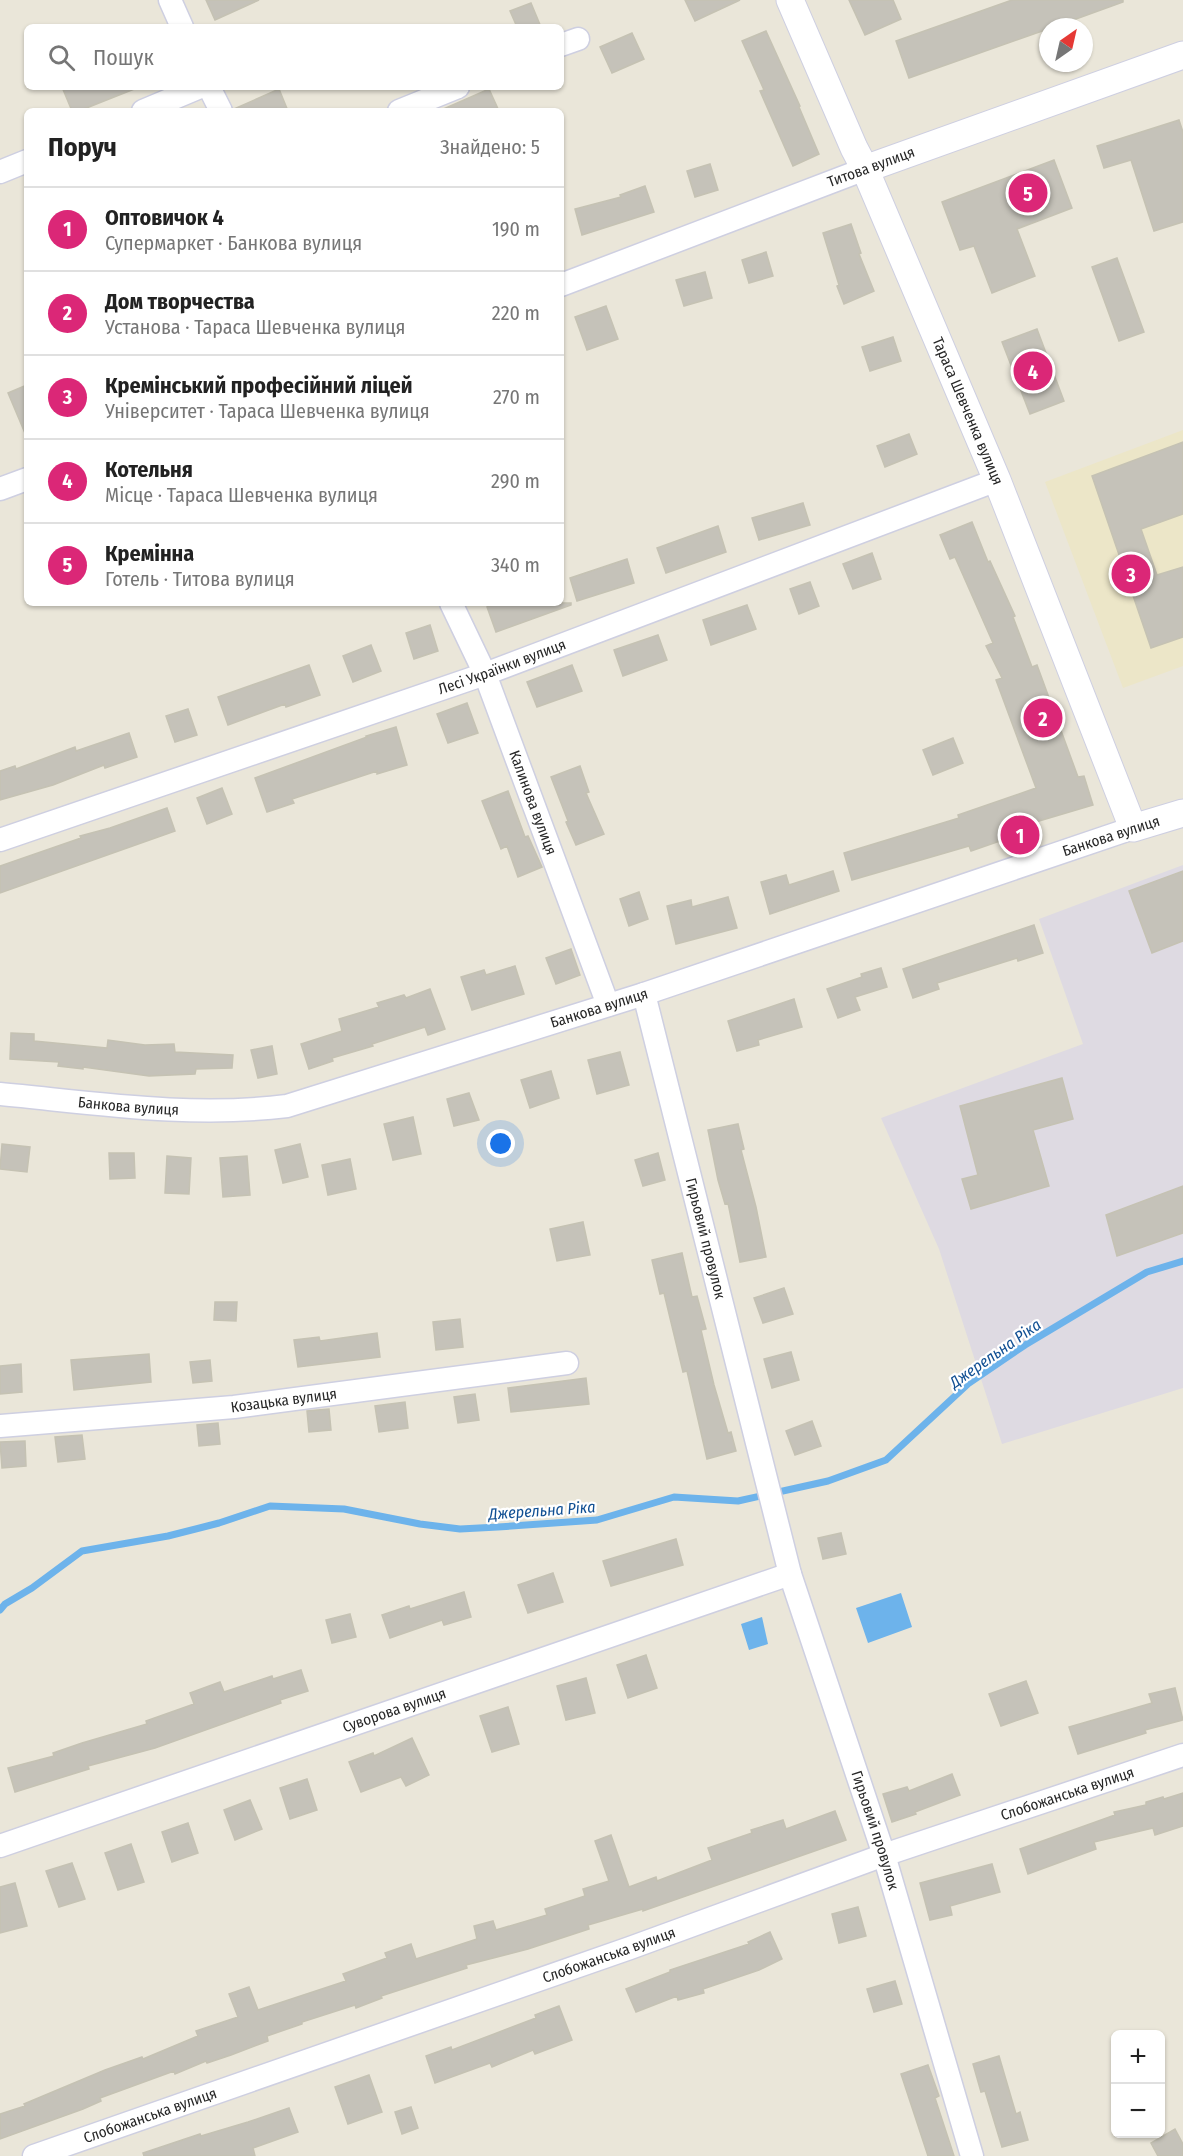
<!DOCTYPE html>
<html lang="uk">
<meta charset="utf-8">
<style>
body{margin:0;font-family:"Fira Sans Condensed",sans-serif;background:#f6f6f6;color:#222}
.controls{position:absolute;right:18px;bottom:18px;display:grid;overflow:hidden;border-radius:9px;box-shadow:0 2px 4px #0004}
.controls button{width:54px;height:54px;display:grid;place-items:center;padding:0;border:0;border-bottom:2px solid #e0e0e0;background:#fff;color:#222;font:30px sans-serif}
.compass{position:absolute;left:1039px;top:18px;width:54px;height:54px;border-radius:50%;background:#fff;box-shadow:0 2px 4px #0004;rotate:34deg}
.you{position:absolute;left:501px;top:1144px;width:21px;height:21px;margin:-15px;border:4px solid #fff;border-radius:50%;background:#1a73e8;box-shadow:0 0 0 9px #1a73e833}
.badge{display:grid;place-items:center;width:39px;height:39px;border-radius:50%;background:#db2777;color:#fff;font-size:20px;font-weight:700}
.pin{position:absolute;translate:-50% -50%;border:3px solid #fff;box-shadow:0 2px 6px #0006}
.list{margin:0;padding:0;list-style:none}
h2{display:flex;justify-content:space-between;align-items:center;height:78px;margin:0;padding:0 24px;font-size:26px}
h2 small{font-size:20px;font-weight:400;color:#767676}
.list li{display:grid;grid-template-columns:39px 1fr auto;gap:18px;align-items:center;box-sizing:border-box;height:84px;padding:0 24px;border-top:2px solid #e0e0e0}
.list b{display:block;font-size:22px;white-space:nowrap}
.list p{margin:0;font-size:20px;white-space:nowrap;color:#767676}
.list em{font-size:20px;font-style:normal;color:#767676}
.icon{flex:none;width:33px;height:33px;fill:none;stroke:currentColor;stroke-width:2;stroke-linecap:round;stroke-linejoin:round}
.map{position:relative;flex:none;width:1183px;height:2156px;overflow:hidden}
.search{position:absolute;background:#fff;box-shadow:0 2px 4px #0004;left:24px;top:24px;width:540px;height:66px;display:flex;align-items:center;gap:15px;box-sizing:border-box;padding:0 21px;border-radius:9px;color:#767676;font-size:22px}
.panel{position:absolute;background:#fff;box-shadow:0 2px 4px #0004;left:24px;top:108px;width:540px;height:498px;border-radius:9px}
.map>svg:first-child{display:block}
.industrial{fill:#dedae2}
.education{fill:#ece6c8}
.water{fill:#6db3eb}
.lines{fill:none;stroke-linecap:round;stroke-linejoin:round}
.stream{stroke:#6db3eb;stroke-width:7}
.building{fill:#c5c2b9;stroke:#c5c2b3;stroke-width:1.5}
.minor-casing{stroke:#cecfe1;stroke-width:25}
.tertiary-casing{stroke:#cecfe1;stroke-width:29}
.minor{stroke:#fff;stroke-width:22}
.tertiary{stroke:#fff;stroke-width:27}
.labels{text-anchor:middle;stroke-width:4.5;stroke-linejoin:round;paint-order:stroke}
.street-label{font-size:15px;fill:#272727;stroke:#fff}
.water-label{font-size:16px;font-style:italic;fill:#104f93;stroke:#fff}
</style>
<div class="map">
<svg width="1183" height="2156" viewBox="0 0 1183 2156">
<rect width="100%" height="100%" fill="#eae6d9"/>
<path class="industrial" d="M1183,865V1388L1002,1444L939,1249L881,1118L1083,1044L1039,919Z"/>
<path class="education" d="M1183,430V666L1123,688L1045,482Z"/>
<path class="water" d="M901,1593L912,1627L868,1643L856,1608Z
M762,1617L768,1644L749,1650L741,1624Z"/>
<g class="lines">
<path class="stream" d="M0,1610L5,1604L32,1588L82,1551L168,1536L219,1523L270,1506L344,1509L420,1524L460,1529L498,1527L597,1520L674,1497L738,1501L828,1481L886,1460L969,1383L1025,1345L1147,1272L1183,1261"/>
</g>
<path class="building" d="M206,0H259L215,20Z
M685,0H740L695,21Z
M849,0H893L901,19L865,35Z
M1012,0H1123V2L1054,27H1048V29L909,78L896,41Z
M531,3L541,27H517L510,11Z
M766,31L800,106L799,107L819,154L793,166L760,91L764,90L742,41Z
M632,33L644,59L612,73L600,47Z
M62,87H136L137,88L79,111H72Z
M279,89L288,111H234V109Z
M489,89L499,111H439Z
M1179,120L1183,132V222L1154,231L1131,160L1104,168L1097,146Z
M1054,160L1072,208L1017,229L1035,276L992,293L974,246L960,250L942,202Z
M710,164L718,190L695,197L687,171Z
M645,186L654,212L582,235L575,209L621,197L620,195Z
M851,224L861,253L859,254L874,291L844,304L837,286L839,285L823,233Z
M766,252L773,276L749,283L742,260Z
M1117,258L1144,332L1119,341L1092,267Z
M705,272L712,298L684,306L676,280Z
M606,306L618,339L587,350L575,317Z
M1037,329L1064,401L1030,414L1002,342Z
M893,337L901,361L870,371L862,347Z
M27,385V438L8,393Z
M909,434L917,454L885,467L877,446Z
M1183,442V514L1141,529L1157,575L1183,567V637L1151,648L1092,476Z
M803,503L810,525L759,540L752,518Z
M972,522L988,562L990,561L1015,616L1013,617L1032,667L1037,665L1078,777L1084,776L1093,805L1029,824L1032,830L971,851L969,846L852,880L844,853L959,818L958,815L1036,788L996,680L1002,678L986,646L993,643L955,557L950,559L940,535Z
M718,526L726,552L666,573L657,548Z
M872,553L881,579L853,589L843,564Z
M627,559L634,583L577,601L570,578Z
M810,582L819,606L799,614L790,589Z
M497,603H571V605L496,632L487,607Z
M747,605L756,629L711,645L703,620Z
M430,625L438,651L414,659L406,633Z
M658,635L667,660L623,676L614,650Z
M371,645L381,671L353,682L343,656Z
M309,665L320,695L286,707L285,704L228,725L218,697Z
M572,665L582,691L537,707L527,682Z
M467,703L478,733L448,743L437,714Z
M188,709L197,735L175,742L166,716Z
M396,727L407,765L377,774V771L292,799L294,803L267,812L255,778L367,737L366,736Z
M129,733L137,757L105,768L104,765L53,785L0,800V771L15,766L16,769L75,747L76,751Z
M953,738L963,763L933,775L923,750Z
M580,766L589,792L586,793L604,834L576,845L566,822L568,821L551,777Z
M222,788L232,814L207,824L197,798Z
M508,791L525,837L528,836L542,867L518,877L507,846L501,849L482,801Z
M167,808L175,831L0,893V866L81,838L80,836L110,828Z
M833,871L839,891L770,914L761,882L786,875L789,885Z
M1183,871V941L1152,953L1129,891Z
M639,892L648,919L629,926L620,899Z
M728,897L737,928L676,944L667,906L691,900L692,907Z
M1034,925L1043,953L1018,961L1017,958L937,983L939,989L913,998L903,969Z
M571,949L580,975L556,984L546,958Z
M515,966L524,994L472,1010L461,977L484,970L486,975Z
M881,968L887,987L855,997L860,1010L838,1018L827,989L862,977L861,974Z
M430,989L445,1029L428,1035L425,1027L372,1044L373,1046L332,1058L333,1061L309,1069L301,1044L342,1031L339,1019L379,1007L377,1003L404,995L406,998Z
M794,999L802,1027L758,1040L759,1045L737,1051L728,1021Z
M11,1033L34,1034V1041L107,1048L108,1040L145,1045L174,1044L175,1052L233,1055L232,1068L196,1069L195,1074L149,1076L83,1067V1069L58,1066L59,1062L10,1059Z
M272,1046L277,1074L258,1078L251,1050Z
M620,1052L629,1085L597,1094L588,1060Z
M551,1071L559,1098L530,1108L521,1080Z
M1062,1078L1073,1119L1033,1130L1049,1186L971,1209L962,1179L978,1175L960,1106Z
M469,1093L479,1120L454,1126L447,1099Z
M413,1117L421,1154L393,1160L384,1124Z
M738,1124L744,1149L741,1150L756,1207L766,1257L740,1262L728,1203L725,1204L718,1180L708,1130Z
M2,1144L30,1147L27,1172L0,1169Z
M300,1144L308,1177L283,1183L275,1150Z
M109,1153H134L135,1178L110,1179Z
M658,1153L665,1180L643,1186L635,1160Z
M167,1156L191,1158L189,1194L165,1193Z
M247,1156L250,1195L223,1197L220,1158Z
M350,1159L356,1189L328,1195L322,1165Z
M1183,1186V1233L1117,1256L1106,1215Z
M583,1222L590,1255L557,1261L550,1229Z
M682,1253L692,1297L697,1296L706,1329L701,1330L714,1385L728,1433L731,1432L736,1451L707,1459L687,1371L683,1372L664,1293L660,1294L652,1260Z
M784,1288L793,1314L763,1323L754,1298Z
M215,1302H237L236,1321L214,1320Z
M460,1319L463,1347L436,1350L433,1322Z
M377,1333L380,1357L298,1367L294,1340L319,1337L320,1341Z
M791,1352L799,1380L772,1388L764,1359Z
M149,1354L151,1382L74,1390L71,1360Z
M210,1360L212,1381L193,1383L190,1362Z
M21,1364L22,1392L0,1394V1366Z
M586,1378L589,1404L511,1412L508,1388Z
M475,1394L479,1420L458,1423L454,1397Z
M405,1402L408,1428L379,1432L375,1406Z
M329,1409L331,1430L309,1432L307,1411Z
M812,1421L821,1446L795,1455L786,1431Z
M218,1423L220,1444L199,1446L197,1425Z
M82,1435L85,1459L58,1462L55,1437Z
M25,1441L26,1466L2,1468L0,1442Z
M841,1533L846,1554L823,1559L818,1538Z
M676,1539L683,1565L611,1586L603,1561Z
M553,1573L563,1602L528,1613L518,1585Z
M464,1592L471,1617L444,1625L442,1620L390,1638L382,1615L409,1606L410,1609Z
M350,1614L356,1637L332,1643L326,1620Z
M646,1655L657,1688L628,1698L617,1665Z
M301,1670L308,1691L280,1700L281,1703L155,1748L88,1766L89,1769L15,1792L8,1768L54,1756L53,1753L82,1743L147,1724L146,1721L194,1704L190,1693L220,1682L224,1692L272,1676L273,1679Z
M586,1678L595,1713L566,1720L557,1686Z
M1026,1681L1038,1713L1001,1726L989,1694Z
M1175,1688L1183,1720L1145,1730L1146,1733L1078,1754L1069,1727L1152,1703L1149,1694Z
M508,1707L519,1744L492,1752L480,1716Z
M412,1738L429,1775L406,1786L401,1777L361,1792L349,1762L373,1753L374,1756Z
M952,1774L960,1795L915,1812L916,1814L892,1822L883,1794L907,1787L909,1791Z
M307,1779L317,1810L290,1819L280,1788Z
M1183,1793V1826L1155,1835L1153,1828L1094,1842L1096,1849L1028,1874L1020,1849L1115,1815L1114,1812L1146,1805V1802L1163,1797L1164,1799Z
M250,1800L262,1829L235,1840L224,1810Z
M835,1811L846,1840L643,1911V1909L588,1925L589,1929L528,1949L466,1965L467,1968L381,1996L382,1998L356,2008L355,2005L302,2022V2024L267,2036L268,2041L231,2055L207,2063L206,2061L175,2074L174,2071L100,2098L101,2101L83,2109L0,2139V2114L25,2106L24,2104L105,2070L142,2057L143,2059L198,2036L196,2031L238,2017L229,1994L249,1987L258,2010L346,1981L343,1974L387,1958L385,1953L411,1944L416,1959L477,1939L474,1926L493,1921L496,1930L547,1915L545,1909L585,1896L583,1889L609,1881L595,1841L611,1835L629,1887L656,1877L657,1881L712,1860L708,1848L752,1833L751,1830L783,1820L786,1829Z
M188,1823L198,1853L172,1862L162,1832Z
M131,1844L144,1882L118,1890L105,1853Z
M72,1863L85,1899L59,1907L46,1871Z
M992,1864L1000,1892L950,1906L952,1915L930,1920L920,1883Z
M15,1883L27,1926L0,1933V1887Z
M858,1907L866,1936L839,1943L832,1914Z
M770,1932L782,1959L759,1970L703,1989L704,1993L678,2000L677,1996L636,2012L626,1989L670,1972V1970L749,1944L748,1942Z
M895,1981L902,2004L874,2012L867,1989Z
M559,2006L572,2040L535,2054L533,2050L492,2067L490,2063L435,2083L426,2056L451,2047L452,2050L536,2018L535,2015Z
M999,2056L1016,2114L1020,2112L1028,2140L1002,2147L985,2091L981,2092L973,2064Z
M928,2065L939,2096L935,2098L954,2156H928L901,2074Z
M369,2075L382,2112L348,2124L335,2087Z
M411,2107L418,2128L402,2134L395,2112Z
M289,2108L298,2132L253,2148L255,2156H144L143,2153L200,2134L201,2136L248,2122Z
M1175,2129L1183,2144V2156H1158L1151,2143Z"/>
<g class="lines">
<g class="minor-casing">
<g id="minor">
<path d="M170,0L182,27"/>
<path d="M561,45L578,39"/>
<path d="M209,87L221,111"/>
<path d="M143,111L200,87"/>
<path d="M399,111L458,87"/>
<path d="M0,172L27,161"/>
<path d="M561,285L865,169"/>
<path d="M0,489L27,479"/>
<path id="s1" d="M451,603L485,674L608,1005"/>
<path id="s2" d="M0,840L485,674L997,480"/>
<path id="s3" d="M644,994L790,1574L884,1855L972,2156"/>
<path id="s4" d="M0,1094C95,1103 191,1118 287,1106L644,994L1133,828"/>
<path id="s5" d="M0,1426L234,1407L567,1363"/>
<path id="s6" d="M0,1846L790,1574"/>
<path id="s7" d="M34,2156L630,1948L884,1855L1183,1755"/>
</g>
</g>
<g class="tertiary-casing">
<g id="tertiary">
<path id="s8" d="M790,0L854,148L865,169L997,480L1133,828L1183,813"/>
<path d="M865,169L1183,55"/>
</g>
</g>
<use href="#minor" class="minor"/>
<use href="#tertiary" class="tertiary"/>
</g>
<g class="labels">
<g class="street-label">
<text transform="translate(871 167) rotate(-20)" y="5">Титова вулиця</text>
<text dy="5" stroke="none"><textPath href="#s8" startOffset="448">Тараса Шевченка вулиця</textPath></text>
<text dy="5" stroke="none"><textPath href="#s2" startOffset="531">Лесі Українки вулиця</textPath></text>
<text dy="5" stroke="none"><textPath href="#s1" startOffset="216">Калинова вулиця</textPath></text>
<text transform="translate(1111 836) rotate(-18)" y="5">Банкова вулиця</text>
<text dy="5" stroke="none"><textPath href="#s4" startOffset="615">Банкова вулиця</textPath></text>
<text dy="5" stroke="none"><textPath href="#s4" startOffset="129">Банкова вулиця</textPath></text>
<text dy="5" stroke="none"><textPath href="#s3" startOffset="252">Гирьовий провулок</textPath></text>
<text dy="5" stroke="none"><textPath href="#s5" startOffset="285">Козацька вулиця</textPath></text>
<text dy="5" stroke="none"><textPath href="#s6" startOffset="417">Суворова вулиця</textPath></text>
<text dy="5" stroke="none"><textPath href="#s7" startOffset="1095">Слобожанська вулиця</textPath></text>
<text dy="5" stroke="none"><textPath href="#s3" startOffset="868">Гирьовий провулок</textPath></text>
<text dy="5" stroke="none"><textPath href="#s7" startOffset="609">Слобожанська вулиця</textPath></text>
<text dy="5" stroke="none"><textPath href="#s7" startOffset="123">Слобожанська вулиця</textPath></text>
</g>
<g class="water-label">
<text transform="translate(995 1353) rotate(-35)" y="6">Джерельна Ріка</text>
<text transform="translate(542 1510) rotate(-4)" y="6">Джерельна Ріка</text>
</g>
</g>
</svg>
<div class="controls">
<button>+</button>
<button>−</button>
</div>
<svg class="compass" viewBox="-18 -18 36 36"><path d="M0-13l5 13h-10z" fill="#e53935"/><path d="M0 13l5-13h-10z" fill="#767676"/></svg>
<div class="you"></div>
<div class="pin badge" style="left:1020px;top:835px">1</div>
<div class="pin badge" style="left:1043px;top:718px">2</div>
<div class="pin badge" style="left:1131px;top:574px">3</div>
<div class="pin badge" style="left:1033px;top:371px">4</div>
<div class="pin badge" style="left:1028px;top:193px">5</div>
<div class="search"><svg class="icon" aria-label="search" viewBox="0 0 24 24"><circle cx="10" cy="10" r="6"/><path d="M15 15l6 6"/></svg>Пошук</div>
<section class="panel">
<h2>Поруч<small>Знайдено: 5</small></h2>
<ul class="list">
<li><span class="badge">1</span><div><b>Оптовичок 4</b><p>Супермаркет · Банкова вулиця</p></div><em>190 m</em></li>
<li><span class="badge">2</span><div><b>Дом творчества</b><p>Установа · Тараса Шевченка вулиця</p></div><em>220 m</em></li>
<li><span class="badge">3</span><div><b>Кремінський професійний ліцей</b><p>Університет · Тараса Шевченка вулиця</p></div><em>270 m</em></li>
<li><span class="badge">4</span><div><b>Котельня</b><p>Місце · Тараса Шевченка вулиця</p></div><em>290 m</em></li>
<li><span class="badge">5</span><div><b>Кремінна</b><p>Готель · Титова вулиця</p></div><em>340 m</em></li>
</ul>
</section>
</div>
